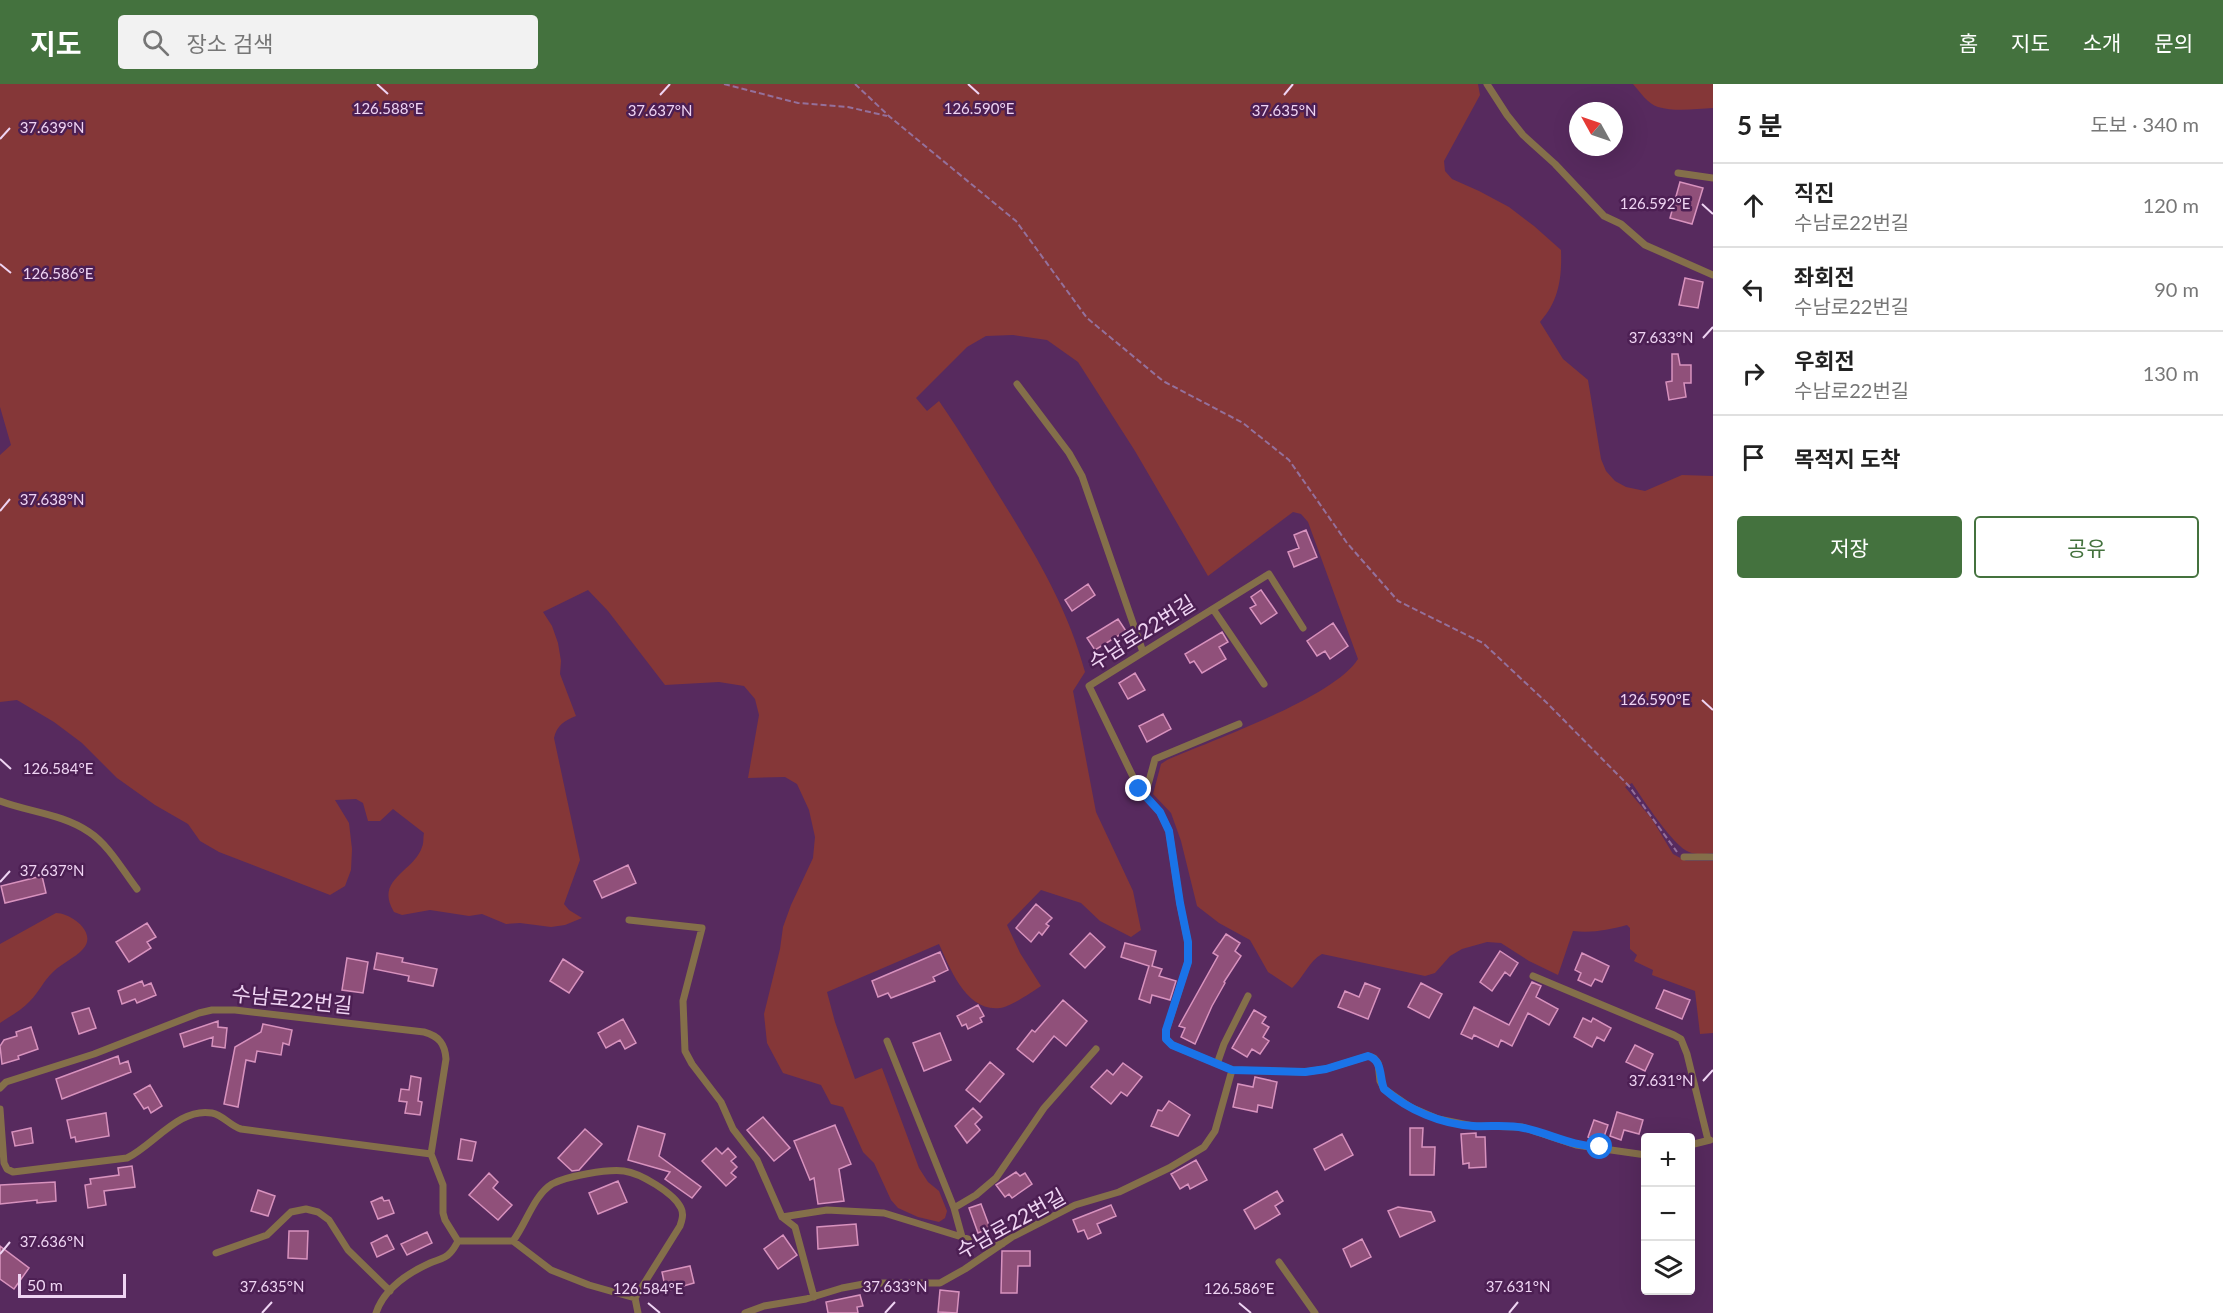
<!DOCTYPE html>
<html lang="ko">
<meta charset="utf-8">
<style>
body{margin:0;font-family:Lato,"Noto Sans KR",sans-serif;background:#f2f2f2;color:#222}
.controls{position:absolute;right:18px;bottom:18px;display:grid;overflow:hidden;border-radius:6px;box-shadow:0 6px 24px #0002}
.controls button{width:54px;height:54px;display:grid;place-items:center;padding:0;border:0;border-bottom:2px solid #e0e0e0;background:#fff;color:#222;font:30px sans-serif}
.compass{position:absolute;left:1569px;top:18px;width:54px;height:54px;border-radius:50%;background:#fff;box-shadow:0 6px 24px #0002;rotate:310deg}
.scale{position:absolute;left:18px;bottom:15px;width:108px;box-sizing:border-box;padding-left:6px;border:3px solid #efd4f3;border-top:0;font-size:16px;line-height:21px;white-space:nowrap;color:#efd4f3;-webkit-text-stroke:4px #4c1f53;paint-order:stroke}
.stop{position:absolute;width:18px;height:18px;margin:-14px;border:4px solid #1a73e8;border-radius:50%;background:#fff}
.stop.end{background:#1a73e8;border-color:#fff;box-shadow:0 2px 6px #0008}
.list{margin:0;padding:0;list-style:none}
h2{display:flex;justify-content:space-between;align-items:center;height:78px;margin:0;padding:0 24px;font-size:26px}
h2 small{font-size:20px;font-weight:400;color:#767676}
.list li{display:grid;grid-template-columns:39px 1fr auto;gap:18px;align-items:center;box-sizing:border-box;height:84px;padding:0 24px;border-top:2px solid #e0e0e0}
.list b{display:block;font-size:22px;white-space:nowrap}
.list p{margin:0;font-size:20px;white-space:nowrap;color:#767676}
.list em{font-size:20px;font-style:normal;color:#767676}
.actions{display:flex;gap:12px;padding:18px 24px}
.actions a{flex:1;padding:14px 0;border:2px solid #44723e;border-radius:6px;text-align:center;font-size:21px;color:#44723e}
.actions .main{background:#44723e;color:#fff}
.icon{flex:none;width:33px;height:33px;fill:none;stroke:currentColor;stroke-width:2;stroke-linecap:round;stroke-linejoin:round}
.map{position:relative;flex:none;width:1713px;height:1229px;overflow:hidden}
header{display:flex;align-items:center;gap:36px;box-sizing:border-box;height:84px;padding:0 30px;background:#44723e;color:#fff}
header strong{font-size:28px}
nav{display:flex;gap:33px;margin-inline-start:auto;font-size:21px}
.search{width:420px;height:54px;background:#f2f2f2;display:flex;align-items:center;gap:15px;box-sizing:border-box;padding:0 21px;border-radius:6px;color:#767676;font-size:22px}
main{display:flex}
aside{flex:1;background:#fff}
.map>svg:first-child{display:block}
.green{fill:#853738}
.building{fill:#90507a;stroke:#d892be;stroke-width:1.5}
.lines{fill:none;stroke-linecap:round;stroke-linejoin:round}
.path{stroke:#95709b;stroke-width:2;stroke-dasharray:6 3;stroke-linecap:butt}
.service{stroke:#846f4a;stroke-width:7}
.route{stroke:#1a73e8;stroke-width:8}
.ticks{fill:none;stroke:#efd4f3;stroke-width:2}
.labels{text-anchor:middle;stroke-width:5;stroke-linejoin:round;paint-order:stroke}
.street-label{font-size:21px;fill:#efd4f3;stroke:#4c1f53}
.ticks-label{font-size:15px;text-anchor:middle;fill:#efd4f3;stroke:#4c1f53;stroke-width:5;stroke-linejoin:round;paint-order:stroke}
</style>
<header>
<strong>지도</strong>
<div class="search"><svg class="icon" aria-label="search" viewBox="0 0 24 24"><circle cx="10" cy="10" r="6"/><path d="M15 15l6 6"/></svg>장소 검색</div>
<nav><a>홈</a><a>지도</a><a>소개</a><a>문의</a></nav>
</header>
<main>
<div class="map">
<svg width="1713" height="1229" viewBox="0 0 1713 1229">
<rect width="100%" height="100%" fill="#572a5e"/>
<path class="green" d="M0,0H1478L1480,11L1444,77L1445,87L1452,95L1479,107L1509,123L1534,142L1561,166C1562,194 1559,217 1540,238L1563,275L1588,296L1601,375L1606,387L1615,397L1626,403L1645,407L1682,391L1713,392V769C1705,770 1696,771 1689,768C1674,763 1642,714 1632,699L1625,703L1652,735L1673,770L1686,777H1713V949L1700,950L1695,907L1652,891L1653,886L1634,877L1637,871L1630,865V844L1627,841C1608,846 1593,849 1573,847L1558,891L1529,877L1501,859L1487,858L1462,865L1450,872L1435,889L1425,892L1322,870C1309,877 1303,894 1292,904L1268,888L1250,856L1219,839L1197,822L1181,757L1171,729L1153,710L1161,680L1167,676C1211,657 1335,613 1358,575L1308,438L1301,430L1293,428L1208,492L1135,367L1078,278L1047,256L1013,251L986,252L967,263L916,314L927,327L939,317C962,350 982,384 1003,418C1038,475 1067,523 1085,588L1073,607L1096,728L1133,807L1141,846L1131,853L1100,837L1081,819L1041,806L1007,841L1020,869L1041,902C1032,908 1010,923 1000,924C966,928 950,884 939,860L827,908L835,938L855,995L882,984L919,1084L928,1098L939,1107L947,1127L945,1134L939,1138L918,1133L898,1124L891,1116L874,1079L863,1068L843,1023L831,1020L821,1001L783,989L767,959L764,930L780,865L783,843L791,821L813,774L815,753L809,726L797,700L785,693L748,694L759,631L755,615L744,602L719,598L665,601L608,527L588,506L543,528L552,542L558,559L561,577L560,590L576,632C564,637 557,641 554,654L580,776L564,820L569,826L582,834L565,841L551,843L520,839L506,840L482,830L469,832L430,826L402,831L394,828C374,795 414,788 422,763C424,759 423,753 424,749L393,725L380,737H368L363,719L356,715L335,716L349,739L352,765L351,786L345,802L330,811L219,768L200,757L188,740L155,721L117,694L82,659L54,638L17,616L0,618V371L11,361L0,323Z
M1633,0H1713V24C1696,25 1675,28 1658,23C1648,20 1640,8 1633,0Z
M56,829C71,829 98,849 83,865C75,874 62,879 53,888C44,896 39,908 30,917C22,926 10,932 0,939V860Z"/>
<path class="building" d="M1680,98L1703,104L1692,140L1670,134Z
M1685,194L1703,198L1698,224L1679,221Z
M1672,270H1678L1680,281H1691V299H1684L1686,313L1669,316L1666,298L1672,297Z
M1306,446L1317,473L1294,483L1288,468L1299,464L1294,451Z
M1088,500L1095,511L1072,527L1065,516Z
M1261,506L1277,529L1261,540L1250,524L1256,521L1251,513Z
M1118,535L1126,547L1095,566L1087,554Z
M1333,539L1348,562L1330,575L1325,567L1317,572L1307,557Z
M1222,548L1228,558L1219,563L1226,575L1202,589L1194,577L1190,579L1185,570Z
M1135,589L1145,606L1128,615L1119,599Z
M1163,630L1171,645L1147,658L1139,642Z
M628,781L636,799L602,814L594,797Z
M42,792L46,809L5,819L1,802Z
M1036,820L1052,834L1046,840L1049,842L1042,851L1039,848L1031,858L1016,844Z
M147,839L156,853L147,858L151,864L129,878L116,858Z
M1090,849L1105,863L1085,884L1070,870Z
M1226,850L1240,859L1235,867L1241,872L1224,898L1225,899L1212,922L1195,960L1181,953L1185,944L1179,942L1218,872L1213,869Z
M1125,859L1156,867L1152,882L1162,885L1159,892L1176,897L1170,916L1152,911L1150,919L1139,915L1149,882L1121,873Z
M1500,867L1518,879L1510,892L1505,888L1492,907L1480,898Z
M940,868L948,886L933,893L935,897L891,914L888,909L878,913L872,897Z
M377,869L403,874L402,878L437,885L433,902L408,897L409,892L374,885Z
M1582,869L1609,882L1602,898L1595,895L1591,902L1578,896L1581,889L1575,886Z
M347,874L368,878L363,909L342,906Z
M563,875L583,888L569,909L550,897Z
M142,897L144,902L151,899L156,911L137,919L135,915L122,920L118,907Z
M1532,898L1541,902L1536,913L1558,925L1549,941L1528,929L1512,962L1501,956L1498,963L1474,951L1472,955L1461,950L1474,923L1509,941Z
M1365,899L1380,905L1368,935L1338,923L1345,907L1359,913Z
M1421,899L1442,910L1429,934L1408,923Z
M1664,906L1690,916L1682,935L1656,924Z
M1063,916L1087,937L1066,962L1054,952L1033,978L1017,965L1032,946L1035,948Z
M978,921L984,932L980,934L982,938L968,945L966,940L962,942L957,932Z
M89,924L96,944L79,950L72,929Z
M1254,926L1266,933L1262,939L1269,943L1263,953L1269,957L1260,970L1252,965L1247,973L1232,964Z
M1583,934L1591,938L1593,934L1611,944L1604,957L1597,953L1592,963L1574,953Z
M623,935L636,959L625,965L620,956L606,964L598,949Z
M218,937V943L227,944L225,964L212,962L213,953L184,963L180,950Z
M263,940L292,946L289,961L283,959L281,971L257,967L255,978L246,976L238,1023L224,1020L235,963L261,948Z
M31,943L38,965L18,972L19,975L2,980L0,962L4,956L17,952L16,948Z
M940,949L951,976L924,987L913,959Z
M1635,961L1653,970L1645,987L1626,978Z
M118,972L120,980L128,977L131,988L62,1015L56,995Z
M990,978L1004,990L980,1018L966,1006Z
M1123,979L1142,993L1127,1012L1121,1008L1111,1020L1091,1003L1107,986L1113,991Z
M411,992L421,994L418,1017L422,1018L420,1031L405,1029L407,1018L399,1017L401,1005L409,1006Z
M1255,993L1277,998L1272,1024L1258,1021L1257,1028L1233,1023L1238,1000L1253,1003Z
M150,1001L162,1022L151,1029L148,1023L144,1025L134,1010Z
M1169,1017L1190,1031L1178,1052L1151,1042L1158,1026L1162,1027Z
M973,1024L982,1033L975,1040L980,1046L967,1059L955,1042Z
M1617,1028L1643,1036L1639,1050L1624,1046L1621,1056L1610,1052Z
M106,1029L109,1052L76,1058L75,1053L71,1054L67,1036Z
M763,1033L790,1064L774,1077L747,1046Z
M1594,1036L1608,1041L1602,1059L1588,1053Z
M835,1041L851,1080L839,1085L844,1117L818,1120L814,1094L810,1096L794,1057Z
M638,1042L665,1050L659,1072L701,1103L692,1114L665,1095L670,1088L628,1076Z
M31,1044L33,1059L15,1062L12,1048Z
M1410,1044H1423L1422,1063H1435L1434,1091H1410Z
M585,1045L602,1060L579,1086L572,1087L558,1074Z
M1476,1049V1053H1485L1486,1083L1469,1084V1079L1463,1080L1461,1050Z
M1342,1050L1353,1071L1325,1086L1314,1065Z
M461,1055L476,1058L472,1077L458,1075Z
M716,1064L722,1070L728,1064L736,1073L731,1077L737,1083L731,1089L736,1093L726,1102L702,1077Z
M1196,1076L1207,1096L1190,1105L1188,1100L1180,1105L1171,1090Z
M132,1082L135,1103L104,1107L106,1121L88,1124L85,1101L91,1100L90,1095L119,1091L118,1084Z
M1016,1088L1020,1092L1025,1089L1032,1100L1012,1114L1009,1110L1005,1113L996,1101Z
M489,1089L498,1098L493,1104L512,1121L498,1136L469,1111Z
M618,1097L627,1118L598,1130L589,1109Z
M55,1098L56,1117L37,1119V1116L0,1120V1101Z
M258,1106L275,1112L268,1132L251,1127Z
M1277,1107L1283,1117L1275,1122L1280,1130L1255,1145L1244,1126Z
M382,1113L384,1117L389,1116L394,1129L378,1135L371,1118Z
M981,1120L990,1144L978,1149L969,1124Z
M1111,1121L1116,1132L1097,1140L1101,1149L1088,1155L1084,1146L1078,1148L1073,1136Z
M1398,1123L1431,1128L1435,1137L1400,1153L1388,1127Z
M856,1140L858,1161L818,1165L817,1143Z
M289,1147H308L307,1175L288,1174Z
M427,1148L432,1159L407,1171L401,1160Z
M387,1151L394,1165L377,1173L371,1159Z
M783,1151L797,1171L778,1185L764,1165Z
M1362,1155L1371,1173L1351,1183L1343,1165Z
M0,1162L29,1184L14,1205L0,1195Z
M1002,1167H1030V1182H1018L1017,1209H1001Z
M690,1182L694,1199L666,1207L662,1188Z
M940,1206L959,1208L957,1229L938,1228Z
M860,1211L863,1222L857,1223L858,1229H828L826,1218Z"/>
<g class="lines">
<path class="path" d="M724,0L798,19L848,23L887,32
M855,0L890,33L1016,137L1087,234L1163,297L1243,339L1289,376L1347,459L1398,517L1483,559L1546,618L1629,702L1677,768"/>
<path class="service" d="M1487,0L1507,31L1523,51L1555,80L1604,132L1621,140L1645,161L1713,191
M1678,89L1713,94
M1017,300L1069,369L1082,392L1143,568
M1213,525L1264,600
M1145,712L1155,675L1239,640
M0,717C29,728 63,730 89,748C109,761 123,787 137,805
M1684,773H1713
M629,836L702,844L683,917L685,967L692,980L721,1018L733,1045L757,1076L782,1133L795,1143L814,1213
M1533,892L1674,951L1681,955L1687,970L1708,1056
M887,957L954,1124L962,1153
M1217,980L1224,960L1248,912
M1232,986L1172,961L1166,955V947L1188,878V858L1180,820L1169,747L1160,728L1139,705L1089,602L1269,490L1303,544
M0,1004L6,998L94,970L199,929L212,926H235L424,948C439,952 445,960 446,975L431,1070L443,1101V1129L445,1136L458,1157C456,1161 453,1166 450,1169C445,1175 437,1176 430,1179C408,1189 384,1205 376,1229
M0,1025L4,1079L7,1085L13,1088L127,1074C154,1061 179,1023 212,1029C223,1031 230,1042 241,1045L431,1070
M1690,1061L1710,1056
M954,1124L976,1111L996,1094L1044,1024L1096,965
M782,1133L827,1126L884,1129L978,1158L1002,1160
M458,1157H513L551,1186L589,1201L635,1214L638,1229
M513,1157C526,1140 534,1111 552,1100C567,1092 607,1085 624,1087C640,1089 674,1109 681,1124C684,1130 682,1136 680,1142L635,1214
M216,1169L267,1151L291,1128L306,1125L318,1128L329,1136L348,1166L390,1207
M1279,1178L1315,1229
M745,1229L764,1222L806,1215L842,1204L869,1199H940L965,1185L1012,1153L1075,1121L1119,1108L1169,1084L1204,1063L1215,1047L1232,986L1305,988L1326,985L1368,972L1374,974L1378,979L1380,997L1384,1005L1410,1023L1438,1035L1473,1042L1522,1043L1576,1061L1646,1071"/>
</g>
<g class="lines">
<path class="route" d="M1139,705L1160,728L1169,747L1180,819L1188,858V878L1166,946V955L1172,961L1232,986L1305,988L1326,985L1368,972C1383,976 1379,993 1384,1005C1408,1026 1441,1040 1473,1042C1490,1043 1507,1040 1524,1044C1551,1050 1571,1062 1600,1063"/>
</g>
<path class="ticks" d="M377,0L388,10M968,0L979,10M660,11L670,0M1284,11L1293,0M0,55L10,44M1702,120L1713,130M0,180L11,189M1703,254L1713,243M0,427L10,415M1702,616L1713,626M0,675L11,685M0,798L10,787M1703,997L1713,986M0,1170L10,1158M648,1219L660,1229M1239,1219L1251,1229M262,1229L272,1218M885,1229L895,1218M1509,1229L1518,1218"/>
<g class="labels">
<g class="street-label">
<text transform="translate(1142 549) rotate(-32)" y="7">수남로22번길</text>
<text transform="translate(292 916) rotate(6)" y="7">수남로22번길</text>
<text transform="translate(1011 1140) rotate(-29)" y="7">수남로22번길</text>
</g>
</g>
<g class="ticks-label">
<text x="388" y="30">126.588°E</text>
<text x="979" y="30">126.590°E</text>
<text x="660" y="32">37.637°N</text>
<text x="1284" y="32">37.635°N</text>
<text x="52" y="49">37.639°N</text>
<text x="1655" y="125">126.592°E</text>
<text x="58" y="195">126.586°E</text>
<text x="1661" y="259">37.633°N</text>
<text x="52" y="421">37.638°N</text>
<text x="1655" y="621">126.590°E</text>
<text x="58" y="690">126.584°E</text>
<text x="52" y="792">37.637°N</text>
<text x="1661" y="1002">37.631°N</text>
<text x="52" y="1163">37.636°N</text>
<text x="272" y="1208">37.635°N</text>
<text x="895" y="1208">37.633°N</text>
<text x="1518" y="1208">37.631°N</text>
<text x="648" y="1210">126.584°E</text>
<text x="1239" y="1210">126.586°E</text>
</g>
</svg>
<div class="controls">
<button>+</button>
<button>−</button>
<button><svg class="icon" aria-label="layers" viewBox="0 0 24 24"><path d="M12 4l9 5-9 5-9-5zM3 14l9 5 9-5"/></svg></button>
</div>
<svg class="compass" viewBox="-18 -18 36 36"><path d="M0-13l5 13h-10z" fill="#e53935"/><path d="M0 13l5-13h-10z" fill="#767676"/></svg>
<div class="scale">50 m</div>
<div class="stop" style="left:1600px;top:1063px"></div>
<div class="stop end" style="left:1139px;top:705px"></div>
</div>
<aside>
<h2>5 분<small>도보 · 340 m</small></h2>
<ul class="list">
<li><svg class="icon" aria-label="ahead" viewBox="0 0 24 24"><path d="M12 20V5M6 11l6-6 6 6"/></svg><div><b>직진</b><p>수남로22번길</p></div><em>120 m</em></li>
<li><svg class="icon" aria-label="left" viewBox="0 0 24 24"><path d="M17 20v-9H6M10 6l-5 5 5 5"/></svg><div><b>좌회전</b><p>수남로22번길</p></div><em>90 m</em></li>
<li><svg class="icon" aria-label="right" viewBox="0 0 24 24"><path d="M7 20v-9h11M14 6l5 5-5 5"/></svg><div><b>우회전</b><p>수남로22번길</p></div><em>130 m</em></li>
<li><svg class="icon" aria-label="arrive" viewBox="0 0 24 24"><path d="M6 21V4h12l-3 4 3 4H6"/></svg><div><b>목적지 도착</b></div></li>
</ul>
<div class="actions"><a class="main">저장</a><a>공유</a></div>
</aside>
</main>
